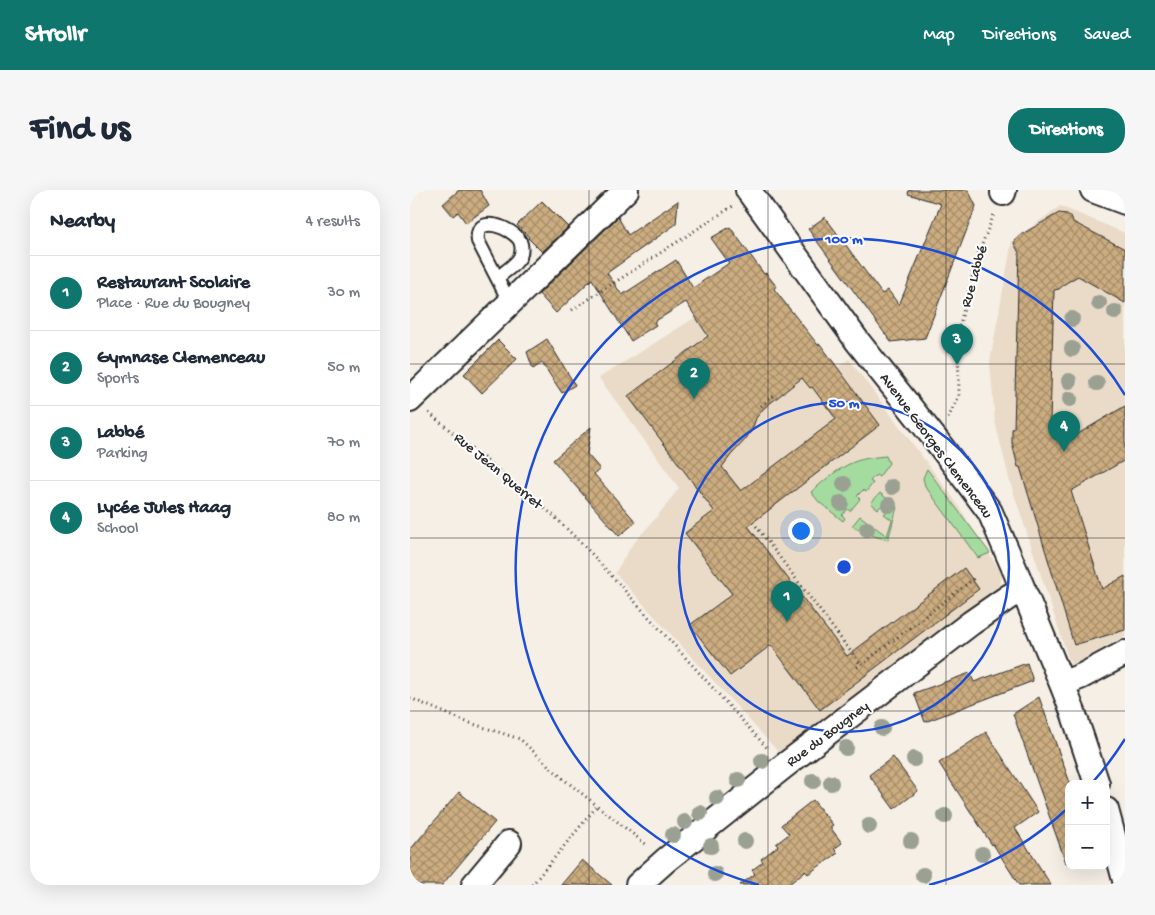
<!DOCTYPE html>
<meta charset="utf-8">
<style>
body{margin:0;font-family:"Gochi Hand",sans-serif;background:#f6f6f7;color:#1f2937}
.controls{position:absolute;right:15px;bottom:15px;display:grid;overflow:hidden;border-radius:10px;box-shadow:0 5px 20px #0002}
.controls button{width:45px;height:45px;display:grid;place-items:center;padding:0;border:0;border-bottom:1px solid #e0e1e3;background:#fff;color:#1f2937;font:25px sans-serif}
.you{position:absolute;left:390px;top:340px;width:18px;height:18px;margin:-12px;border:4px solid #fff;border-radius:50%;background:#1a73e8;box-shadow:0 0 0 8px #1a73e833}
.badge{display:grid;place-items:center;width:32px;height:32px;border-radius:50%;background:#0f766e;color:#fff;font-size:16px;font-weight:700}
.pin{position:absolute;translate:-50% -41px;filter:drop-shadow(0 1px 2px #0008)}
.pin::after{content:'';position:absolute;top:26px;width:18px;height:15px;background:inherit;clip-path:polygon(0 0,100% 0,50% 100%)}
.list{margin:0;padding:0;list-style:none}
h2{display:flex;justify-content:space-between;align-items:center;height:65px;margin:0;padding:0 20px;font-size:21px}
h2 small{font-size:16px;font-weight:400;color:#747a83}
.list li{display:grid;grid-template-columns:32px 1fr auto;gap:15px;align-items:center;box-sizing:border-box;height:75px;padding:0 20px;border-top:1px solid #e0e1e3}
.list b{display:block;font-size:19px;white-space:nowrap}
.list p{margin:0;font-size:16px;white-space:nowrap;color:#747a83}
.list em{font-size:16px;font-style:normal;color:#747a83}
.map{position:relative;flex:none;width:715px;height:695px;overflow:hidden;border-radius:20px}
header{display:flex;align-items:center;gap:30px;box-sizing:border-box;height:70px;padding:0 25px;background:#0f766e;color:#fff}
header strong{font-size:24px}
nav{display:flex;gap:28px;margin-inline-start:auto;font-size:18px}
.intro{display:flex;align-items:center;justify-content:space-between;box-sizing:border-box;height:120px;padding:0 30px}
h1{margin:0;font-size:35px}
.button{padding:12px 22px;border-radius:20px;background:#0f766e;color:#fff;font-size:18px;font-weight:700}
main{display:flex;gap:30px;padding:0 30px}
aside{flex:1;background:#fff;border-radius:20px;box-shadow:0 5px 20px #0002}
.map>svg:first-child{display:block}
.built{fill:#e9dbc7}
.green{fill:#a4dca0;stroke:#688466}
.building{fill:url(#building-cross-hatch);stroke:#2b2b2b;fill-rule:evenodd}
.lines{fill:none;stroke-linecap:round;stroke-linejoin:round}
.service-casing{stroke:#2b2b2b;stroke-width:16}
.minor-casing{stroke:#2b2b2b;stroke-width:28}
.path{stroke:#2b2b2b;stroke-width:3;stroke-dasharray:1 4;stroke-linecap:butt}
.service{stroke:#fff;stroke-width:12}
.minor{stroke:#fff;stroke-width:24}
.tree{fill:#9aa092}
.grid{fill:none;stroke:#2b2b2b;stroke-width:1;stroke-opacity:0.55}
.ring{fill:none;stroke:#1d4ed8;stroke-width:2.5}
.labels{text-anchor:middle;stroke-width:4;stroke-linejoin:round;paint-order:stroke}
.street-label{font-size:15px;fill:#2b2b2b;stroke:#fff}
.centre{fill:#1d4ed8;stroke:#fff;stroke-width:2.5}
.ring-label{font-size:15px;text-anchor:middle;font-weight:bold;fill:#1d4ed8;stroke:#fff;stroke-width:4;stroke-linejoin:round;paint-order:stroke}
</style>
<header>
<strong>Strollr</strong>
<nav><a>Map</a><a>Directions</a><a>Saved</a></nav>
</header>
<div class="intro"><h1>Find us</h1><a class="button">Directions</a></div>
<main>
<aside>
<h2>Nearby<small>4 results</small></h2>
<ul class="list">
<li><span class="badge">1</span><div><b>Restaurant Scolaire</b><p>Place · Rue du Bougney</p></div><em>30 m</em></li>
<li><span class="badge">2</span><div><b>Gymnase Clemenceau</b><p>Sports</p></div><em>50 m</em></li>
<li><span class="badge">3</span><div><b>Labbé</b><p>Parking</p></div><em>70 m</em></li>
<li><span class="badge">4</span><div><b>Lycée Jules Haag</b><p>School</p></div><em>80 m</em></li>
</ul>
</aside>
<div class="map">
<svg width="715" height="695" viewBox="0 0 715 695">
<defs>
<pattern id="building-cross-hatch" width="8" height="8" patternUnits="userSpaceOnUse" patternTransform="scale(1.25)"><rect width="8" height="8" fill="#ccad80"/><path d="M0 0l8 8M0 8l8-8" fill="none" stroke="#a68d69"/></pattern>
</defs>
<rect width="100%" height="100%" fill="#f5efe6"/>
<filter id="ink" filterUnits="userSpaceOnUse"><feTurbulence type="fractalNoise" baseFrequency=".02" numOctaves="2"/><feDisplacementMap in="SourceGraphic" scale="10" xChannelSelector="R" yChannelSelector="G"/><feConvolveMatrix kernelMatrix="1 2 1 2 8 2 1 2 1" color-interpolation-filters="sRGB"/></filter>
<g filter="url(#ink)">
<path class="built" d="M650,16L715,43V446L661,476L600,292L585,232L580,172L602,51Z
M286,127L427,178L439,169L544,309L592,384L587,403L372,566L205,383L222,355L246,328L269,298L189,188Z"/>
<path class="green" d="M476,266L479,273L469,287L466,285L460,291L463,293L456,302L453,300L447,306L450,309L440,321L437,319L432,325L435,328L433,331L409,312L401,302C414,291 428,278 444,272C454,268 466,267 476,266Z
M517,279L580,363L568,368L515,296L513,288Z
M470,303L487,317L478,350L461,345L442,336L450,326L477,346L482,330L474,324L477,321L471,316L468,319L461,313Z"/>
<path class="building" d="M49,0H70L79,16L56,33L48,22L43,26L33,14Z
M499,0H558L566,16L515,148L481,152L398,39L415,27L472,104L478,100L489,115L531,14L498,4Z
M132,11L158,37L132,62L118,48L119,47L107,35Z
M268,11L266,34L197,83L212,105L266,70L283,98L319,73L301,48L320,37L354,84L356,83L366,96L364,99L408,155L410,154L470,235L338,336L437,466L554,378L569,399L410,520L361,455L320,486L280,435L322,404L275,343L304,321L218,206L298,146L276,112L244,132L246,135L221,151L182,89L146,123L129,104L208,27L218,45ZM392,188L400,198L402,197L426,229L331,301L312,277L321,265L335,250L342,240L346,228L354,218Z
M649,23L657,24L662,28L663,32L715,59V113L668,86L656,93L649,99L644,100L640,231L650,230L651,254L715,216V270L661,301L692,399L715,386V440L664,455L610,277H608L602,253V239L604,238L609,63L604,53L607,48L612,44Z
M137,149L165,195L152,203L132,173L123,179L117,162Z
M88,150L107,169L72,203L54,184Z
M181,237L177,264L190,279L184,284L226,332L209,346L143,270Z
M617,473L623,491L515,532L504,503L560,483L564,492Z
M629,507L659,590V672L656,673L603,524Z
M576,542L628,622L605,638L641,695H609L583,654L582,655L529,573Z
M483,567L508,601L484,619L459,585Z
M49,602L85,632L32,695H0V660Z
M403,610L423,635L420,637L432,653L424,659L428,663L398,684L395,681L378,695H330L345,684L342,680L353,672L351,669L368,656L366,654L379,644L371,635Z
M172,670L202,695H151Z"/>
<g class="lines">
<g class="service-casing">
<path id="service" d="M87,88C94,82 106,75 110,67C112,62 112,56 110,51C103,38 64,22 68,51L100,113"/>
</g>
<g class="minor-casing">
<path id="minor" d="M338,0L448,152L526,250L580,322L605,380L652,494L663,522L687,594
M683,0L715,12
M593,3L594,0
M0,210L216,0
M652,494L672,486L715,463
M696,620L715,690
M64,695L99,653
M228,695L256,670L374,576L561,433L600,406L614,401"/>
</g>
<path class="path" d="M162,120L323,16
M351,216L365,205
M19,223L144,326L180,362L358,559
M538,228L549,206L548,142L568,64L585,22
M343,332L451,475L565,388
M447,477L451,475
M0,508L54,531L110,549L151,587L238,656
M122,695L187,616"/>
<use href="#service" class="service"/>
<use href="#minor" class="minor"/>
</g>
<g class="tree">
<circle cx="689" cy="113" r="8"/>
<circle cx="705" cy="122" r="8"/>
<circle cx="662" cy="129" r="8"/>
<circle cx="662" cy="159" r="8"/>
<circle cx="659" cy="191" r="8"/>
<circle cx="687" cy="193" r="8"/>
<circle cx="660" cy="209" r="8"/>
<circle cx="434" cy="294" r="8"/>
<circle cx="482" cy="297" r="8"/>
<circle cx="431" cy="313" r="8"/>
<circle cx="479" cy="315" r="8"/>
<circle cx="457" cy="339" r="8"/>
<circle cx="472" cy="538" r="8"/>
<circle cx="436" cy="558" r="8"/>
<circle cx="504" cy="569" r="8"/>
<circle cx="352" cy="571" r="8"/>
<circle cx="328" cy="590" r="8"/>
<circle cx="403" cy="591" r="8"/>
<circle cx="421" cy="593" r="8"/>
<circle cx="307" cy="608" r="8"/>
<circle cx="290" cy="623" r="8"/>
<circle cx="535" cy="626" r="8"/>
<circle cx="275" cy="632" r="8"/>
<circle cx="459" cy="636" r="8"/>
<circle cx="263" cy="645" r="8"/>
<circle cx="335" cy="651" r="8"/>
<circle cx="501" cy="651" r="8"/>
<circle cx="301" cy="656" r="8"/>
<circle cx="572" cy="664" r="8"/>
<circle cx="305" cy="684" r="8"/>
<circle cx="513" cy="685" r="8"/>
</g>
</g>
<path class="grid" d="M179,0V695M358,0V695M536,0V695M0,174H715M0,348H715M0,521H715"/>
<g class="ring">
<circle cx="434" cy="377" r="165"/>
<path d="M715 549A329 329 0 0 1 682 593M658 618A329 329 0 0 1 519 695M349 695A329 329 0 1 1 715 205"/>
</g>
<g class="labels">
<g class="street-label">
<text transform="translate(563 86) rotate(-74)" y="5">Rue Labbé</text>
<text transform="translate(527 255) rotate(53)" y="5">Avenue Georges Clemenceau</text>
<text transform="translate(89 280) rotate(40)" y="5">Rue Jean Querret</text>
<text transform="translate(417 543) rotate(-37)" y="5">Rue du Bougney</text>
</g>
</g>
<circle cx="434" cy="377" r="8" class="centre"/>
<g class="ring-label">
<text x="434" y="53">100 m</text>
<text x="434" y="217">50 m</text>
</g>
</svg>
<div class="controls">
<button>+</button>
<button>−</button>
</div>
<div class="you"></div>
<div class="pin badge" style="left:377px;top:432px">1</div>
<div class="pin badge" style="left:284px;top:209px">2</div>
<div class="pin badge" style="left:547px;top:175px">3</div>
<div class="pin badge" style="left:654px;top:262px">4</div>
</div>
</main>
